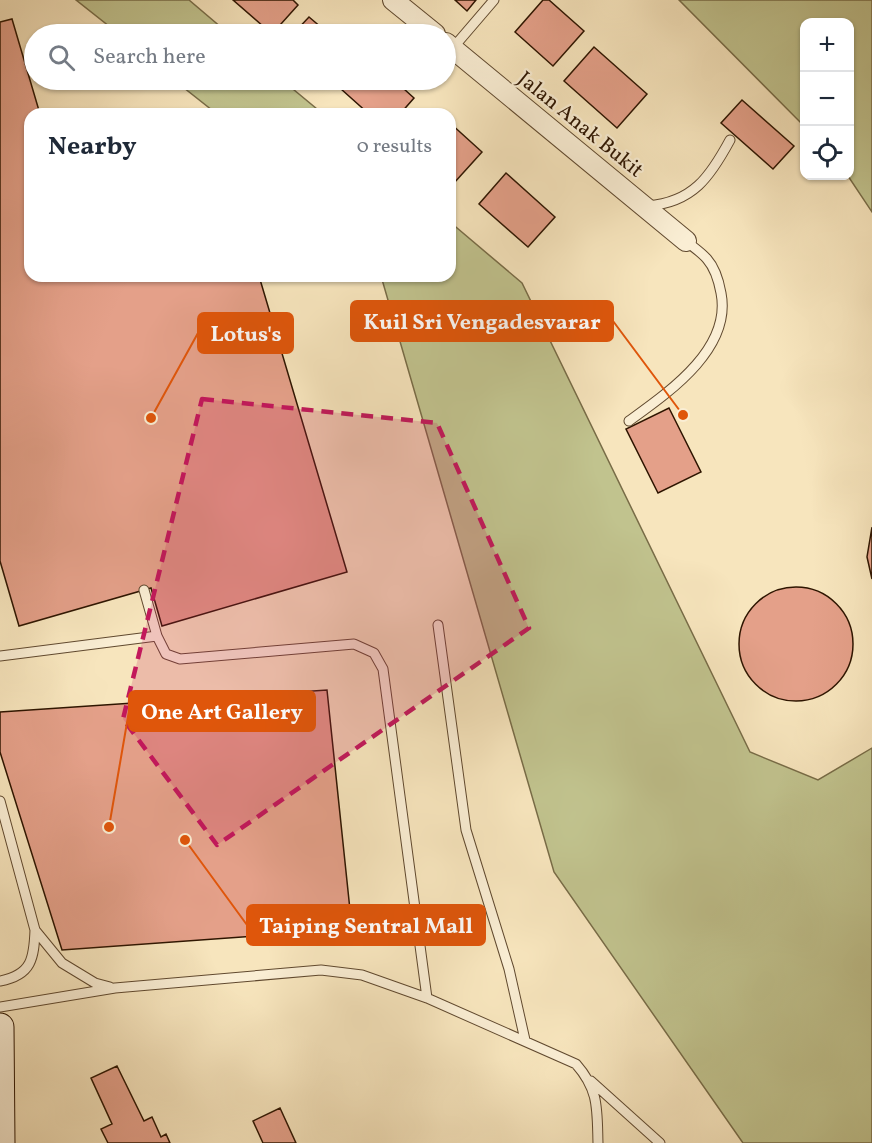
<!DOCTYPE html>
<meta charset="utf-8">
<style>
body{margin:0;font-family:Vollkorn,serif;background:#f2f2f3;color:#1f2937}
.controls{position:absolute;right:18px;top:18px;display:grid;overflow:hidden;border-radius:12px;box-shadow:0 2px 4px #0004}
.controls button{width:54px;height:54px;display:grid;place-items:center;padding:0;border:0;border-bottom:2px solid #e0e1e3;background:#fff;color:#1f2937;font:30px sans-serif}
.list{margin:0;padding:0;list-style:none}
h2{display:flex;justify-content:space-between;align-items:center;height:78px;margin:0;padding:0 24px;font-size:26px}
h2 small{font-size:20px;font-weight:400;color:#747a83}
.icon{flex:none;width:33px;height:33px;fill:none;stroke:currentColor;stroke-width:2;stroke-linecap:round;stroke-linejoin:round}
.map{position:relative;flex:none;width:872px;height:1143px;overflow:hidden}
.search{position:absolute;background:#fff;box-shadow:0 2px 4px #0004;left:24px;top:24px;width:432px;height:66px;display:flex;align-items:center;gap:15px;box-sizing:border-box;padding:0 21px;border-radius:33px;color:#747a83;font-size:22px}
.panel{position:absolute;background:#fff;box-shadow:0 2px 4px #0004;left:24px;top:108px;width:432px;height:174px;border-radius:18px}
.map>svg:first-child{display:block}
.green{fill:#c1c38e;stroke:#786c47;stroke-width:1.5}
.building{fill:#e4a089;stroke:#2e1500;stroke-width:1.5}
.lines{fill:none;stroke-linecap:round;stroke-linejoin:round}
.service-casing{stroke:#60492f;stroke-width:11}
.minor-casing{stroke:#60492f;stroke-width:22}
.secondary-casing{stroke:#2e1500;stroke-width:29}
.service{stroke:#faeed4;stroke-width:9}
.minor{stroke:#faeed4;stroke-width:20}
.secondary{stroke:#faeed4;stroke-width:27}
.marked{fill:#c2185b;fill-opacity:0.2;stroke:#c2185b;stroke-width:4.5;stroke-dasharray:12 8;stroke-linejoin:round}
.labels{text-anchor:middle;stroke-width:4.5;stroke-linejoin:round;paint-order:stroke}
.street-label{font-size:21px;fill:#2e1500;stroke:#faeed4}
.leader{fill:none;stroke:#df560b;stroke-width:2}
.callout-dot{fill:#df560b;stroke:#faeed4;stroke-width:2}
.callout{fill:#df560b;stroke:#df560b;stroke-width:2}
.callout-label{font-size:22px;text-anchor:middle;font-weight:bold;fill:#fff}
</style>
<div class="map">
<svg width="872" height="1143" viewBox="0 0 872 1143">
<rect width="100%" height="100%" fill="#f7e5bd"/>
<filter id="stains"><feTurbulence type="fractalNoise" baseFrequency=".00333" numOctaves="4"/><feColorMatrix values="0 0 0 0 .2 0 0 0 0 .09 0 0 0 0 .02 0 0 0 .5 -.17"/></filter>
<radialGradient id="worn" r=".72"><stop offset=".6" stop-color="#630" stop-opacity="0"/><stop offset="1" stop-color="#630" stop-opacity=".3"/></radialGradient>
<path class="green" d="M76,0H189L229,34H119Z
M679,0H872V212L848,176L850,22H804V126Z
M174,80H282L323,114H217Z
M450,222L522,283L750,752L818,780L872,748V1143H743L554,872L381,276H450Z"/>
<path class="building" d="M233,0H293L298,5L272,34Z
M455,0H476L467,11Z
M543,0H549L584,31L553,66L515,32Z
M309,17L329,34H293Z
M12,19L40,114H30V276H259L347,572L162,626L151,588L19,626L0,561V22Z
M594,47L647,94L617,128L564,81Z
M349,80H394L414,98L400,114H369L341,89Z
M742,100L794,146L773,169L721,123Z
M450,123L482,152L454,183L450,180Z
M506,173L555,217L528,247L479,204Z
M669,408L701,472L658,493L626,429Z
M872,527V579L867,557Z
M739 644a57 57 0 1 1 114 0a57 57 0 1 1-114 0Z
M327,690L352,929L62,950L0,752V712Z
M117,1066L144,1121L152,1117L161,1137L166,1134L170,1143H108L101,1129L112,1124L91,1078Z
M280,1108L296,1143H263L253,1121Z"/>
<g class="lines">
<g class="service-casing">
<path id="service" d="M452,49L494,0
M648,206C693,202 710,177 730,140
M629,421C669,392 732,349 721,293C719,282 715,268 707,259C701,252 693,247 686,241
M144,590L157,636
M438,625L466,830L509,969L525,1040
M0,656L157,636L166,654L180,659L354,644L374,653L383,669L427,998
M0,801L35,930L62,963L95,983L110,987
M0,981C32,975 34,958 35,930
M0,1007L115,988L321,970L362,975L427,998L576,1064C599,1090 597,1109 598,1143
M591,1081L660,1143"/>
</g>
<g class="minor-casing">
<path id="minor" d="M393,0L435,34
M446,43L686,241"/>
</g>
<g class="secondary-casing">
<path id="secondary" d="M0,1027L1,1143"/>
</g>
<use href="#service" class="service"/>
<use href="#minor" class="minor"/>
<use href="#secondary" class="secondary"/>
</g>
<path class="marked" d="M202,399L437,423L529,628L217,845L123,719Z"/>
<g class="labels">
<g class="street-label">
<text transform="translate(581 124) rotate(39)" y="7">Jalan Anak Bukit</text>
</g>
</g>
<path class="leader" d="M683 415L613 321M151 418L198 333M109 827L129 711M185 840L247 925"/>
<g class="callout-dot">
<circle cx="683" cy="415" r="6"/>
<circle cx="151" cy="418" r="6"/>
<circle cx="109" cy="827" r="6"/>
<circle cx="185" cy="840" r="6"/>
</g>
<g class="callout">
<rect x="351" y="301" width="262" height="40" rx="6"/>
<rect x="198" y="313" width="95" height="40" rx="6"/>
<rect x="129" y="691" width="186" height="40" rx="6"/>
<rect x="247" y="905" width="238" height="40" rx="6"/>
</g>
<g class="callout-label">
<text x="482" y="329">Kuil Sri Vengadesvarar</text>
<text x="246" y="341">Lotus's</text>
<text x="222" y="719">One Art Gallery</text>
<text x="366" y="933">Taiping Sentral Mall</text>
</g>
<rect width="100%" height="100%" filter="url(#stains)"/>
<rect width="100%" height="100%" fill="url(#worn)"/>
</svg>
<div class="controls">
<button>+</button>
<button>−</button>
<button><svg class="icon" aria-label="locate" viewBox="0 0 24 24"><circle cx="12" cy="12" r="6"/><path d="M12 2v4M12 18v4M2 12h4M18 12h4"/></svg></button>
</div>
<div class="search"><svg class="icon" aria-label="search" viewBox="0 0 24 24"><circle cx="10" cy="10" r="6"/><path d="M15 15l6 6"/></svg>Search here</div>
<section class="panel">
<h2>Nearby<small>0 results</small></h2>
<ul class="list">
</ul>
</section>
</div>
